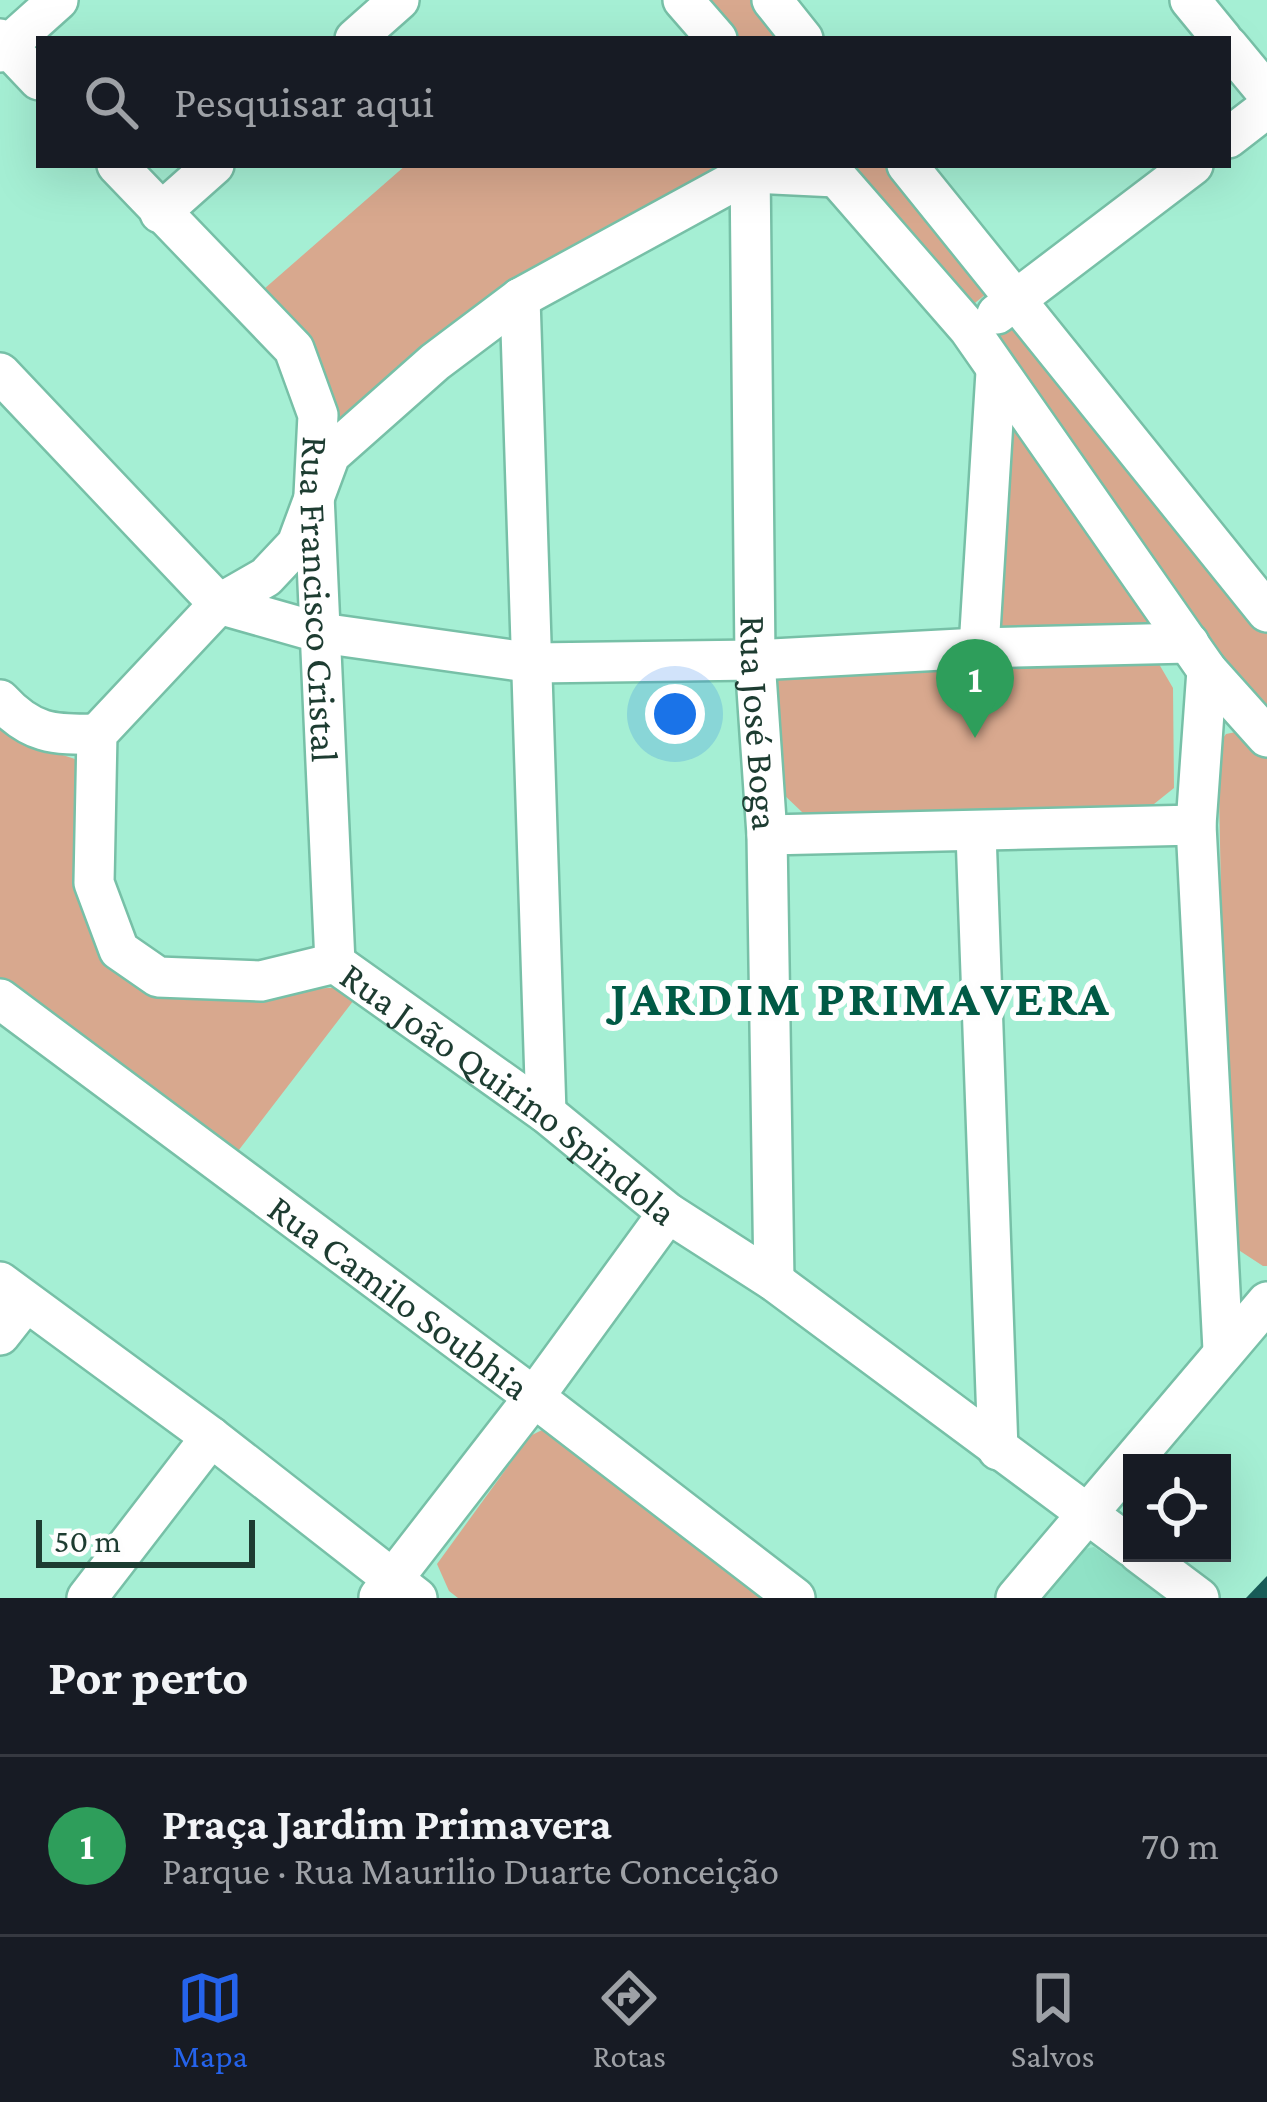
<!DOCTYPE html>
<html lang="pt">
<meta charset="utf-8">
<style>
body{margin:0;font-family:"Crimson Pro",serif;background:#242831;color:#f1f3f6}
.controls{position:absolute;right:36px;bottom:36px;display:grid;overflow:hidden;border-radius:0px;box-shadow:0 12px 48px #0002}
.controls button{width:108px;height:108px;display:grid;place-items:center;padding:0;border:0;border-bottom:3px solid #363941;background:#171b24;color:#f1f3f6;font:60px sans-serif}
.scale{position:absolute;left:36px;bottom:30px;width:219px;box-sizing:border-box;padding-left:12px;border:6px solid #1d3c31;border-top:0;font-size:33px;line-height:42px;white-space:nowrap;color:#1d3c31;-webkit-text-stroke:9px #fefefe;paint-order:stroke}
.you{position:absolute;left:675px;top:714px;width:42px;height:42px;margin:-30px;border:9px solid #fff;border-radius:50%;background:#1a73e8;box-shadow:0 0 0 18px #1a73e833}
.badge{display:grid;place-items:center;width:78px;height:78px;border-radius:50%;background:#2563eb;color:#fff;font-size:39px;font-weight:700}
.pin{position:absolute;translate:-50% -99px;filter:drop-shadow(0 3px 6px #0008)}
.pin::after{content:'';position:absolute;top:63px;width:42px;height:36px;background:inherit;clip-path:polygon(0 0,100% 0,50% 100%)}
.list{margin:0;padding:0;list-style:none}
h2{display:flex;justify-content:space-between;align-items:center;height:156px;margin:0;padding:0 48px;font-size:51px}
h2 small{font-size:39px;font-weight:400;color:#9ea1a6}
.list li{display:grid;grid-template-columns:78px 1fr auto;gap:36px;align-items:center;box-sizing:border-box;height:180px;padding:0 48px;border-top:3px solid #363941}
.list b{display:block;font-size:45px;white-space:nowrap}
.list p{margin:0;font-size:39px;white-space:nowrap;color:#9ea1a6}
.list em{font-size:39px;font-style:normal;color:#9ea1a6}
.icon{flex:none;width:66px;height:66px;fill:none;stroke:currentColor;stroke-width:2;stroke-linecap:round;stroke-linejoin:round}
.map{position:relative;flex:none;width:1267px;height:1598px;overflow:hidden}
.search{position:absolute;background:#171b24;box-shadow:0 12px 48px #0002;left:36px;right:36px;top:36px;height:132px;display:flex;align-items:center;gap:30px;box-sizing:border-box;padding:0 42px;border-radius:0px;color:#9ea1a6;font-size:45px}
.sheet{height:336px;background:#171b24}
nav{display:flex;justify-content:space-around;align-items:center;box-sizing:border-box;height:168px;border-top:3px solid #363941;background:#171b24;font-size:33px;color:#9ea1a6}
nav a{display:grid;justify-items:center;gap:6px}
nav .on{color:#2563eb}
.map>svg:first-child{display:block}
.built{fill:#90e2c6}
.green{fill:#d8a88e}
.building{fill:#185c58}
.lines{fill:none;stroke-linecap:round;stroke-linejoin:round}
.minor-casing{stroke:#77c0a7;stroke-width:44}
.minor{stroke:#fff;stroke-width:39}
.labels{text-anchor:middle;stroke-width:12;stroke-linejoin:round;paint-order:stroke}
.street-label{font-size:39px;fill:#1d3c31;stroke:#fefefe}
.district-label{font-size:51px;font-weight:bold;letter-spacing:3px;fill:#015a45;stroke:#fefefe}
</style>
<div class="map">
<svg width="1267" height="1598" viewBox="0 0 1267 1598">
<rect width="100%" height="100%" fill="#a5efd4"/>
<path class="built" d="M1094,1547L1166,1598H1035L1070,1552Z"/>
<path class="green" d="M705,0H756L788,39H736Z
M406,165H724L336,439L256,296Z
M841,165H889L986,294L970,307Z
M1013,322L1267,630V713L1200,637L995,335Z
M1013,423L1158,630L1002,635L994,626L1009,432Z
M1159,664L1173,688L1174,788L1149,808L803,813L781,792L773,687L784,670Z
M0,718L44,749L75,759L82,769L113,955L261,992L345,987L357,996L235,1155L0,981Z
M1236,732L1245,733L1267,758V1266H1263L1237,1249L1228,1237L1218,745L1226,734Z
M546,1428L772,1598H458L449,1591L437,1564L530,1436Z"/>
<path class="building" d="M1267,1576V1598H1246Z"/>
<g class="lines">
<g class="minor-casing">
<g id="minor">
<path d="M683,0L717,39"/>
<path d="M772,0L803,39"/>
<path d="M1190,0L1222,39"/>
<path d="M0,39L39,80"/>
<path d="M355,39L399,0"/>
<path d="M1228,46L1267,93"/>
<path d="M0,52L58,0"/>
<path d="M1228,138L1267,108"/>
<path id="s1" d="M117,165L294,349L318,415L314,495L335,963"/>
<path id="s2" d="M750,165L755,660L767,835L774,1281"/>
<path d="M826,165L969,329L1207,670L1267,737"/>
<path d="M907,165L1267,612"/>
<path id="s3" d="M836,177L749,173L520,298L435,362L330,455L297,544L266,577L219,604L97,734L94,883L119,950L158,977L261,981L335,963L546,1113L668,1213L774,1281L1132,1547"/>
<path d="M160,213L214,165"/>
<path d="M520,298L546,1113"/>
<path d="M997,314L1193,165"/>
<path d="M0,373L219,604L321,633L534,663L755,660L979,648L1189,643"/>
<path d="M979,648L996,372"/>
<path d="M1207,670L1196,825L1223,1350"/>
<path d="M0,700C31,734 53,735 97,734"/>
<path d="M976,833L998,1450"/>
<path d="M767,835L1196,825"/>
<path id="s4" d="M0,999L534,1397L795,1598"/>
<path d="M0,1282L211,1437L417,1598"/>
<path d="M0,1335L26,1302"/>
<path d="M1139,1553L1199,1598"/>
<path d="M379,1597L534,1397L668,1213"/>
<path d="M87,1598L211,1437"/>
<path d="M1016,1598L1267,1302"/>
</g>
</g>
<use href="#minor" class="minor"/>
</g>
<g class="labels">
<g class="street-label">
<text dy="14" stroke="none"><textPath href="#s1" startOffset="510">Rua Francisco Cristal</textPath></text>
<text dy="14" stroke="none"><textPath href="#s2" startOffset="558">Rua José Boga</textPath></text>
<text dy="14" stroke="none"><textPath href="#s3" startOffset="1632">Rua João Quirino Spindola</textPath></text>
<text dy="14" stroke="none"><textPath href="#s4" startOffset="498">Rua Camilo Soubhia</textPath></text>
</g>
<g class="district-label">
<text x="861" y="1015">JARDIM PRIMAVERA</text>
</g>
</g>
</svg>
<div class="controls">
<button><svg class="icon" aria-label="locate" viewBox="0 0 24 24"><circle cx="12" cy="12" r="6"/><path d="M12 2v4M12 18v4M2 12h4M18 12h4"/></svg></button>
</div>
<div class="scale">50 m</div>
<div class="you"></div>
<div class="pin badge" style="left:975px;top:738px;background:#2e9e5b">1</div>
<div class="search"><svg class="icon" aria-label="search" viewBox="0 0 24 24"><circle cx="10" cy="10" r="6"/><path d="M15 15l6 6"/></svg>Pesquisar aqui</div>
</div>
<section class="sheet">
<h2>Por perto<small></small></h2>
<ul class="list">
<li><span class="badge" style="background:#2e9e5b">1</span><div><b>Praça Jardim Primavera</b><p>Parque · Rua Maurilio Duarte Conceição</p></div><em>70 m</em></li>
</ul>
</section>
<nav>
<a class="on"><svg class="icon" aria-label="map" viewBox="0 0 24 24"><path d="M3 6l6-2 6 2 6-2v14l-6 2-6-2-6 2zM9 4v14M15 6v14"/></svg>Mapa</a>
<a><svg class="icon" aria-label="directions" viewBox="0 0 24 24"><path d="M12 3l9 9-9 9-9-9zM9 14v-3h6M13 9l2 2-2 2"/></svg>Rotas</a>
<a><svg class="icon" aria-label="saved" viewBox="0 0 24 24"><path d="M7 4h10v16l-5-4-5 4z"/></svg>Salvos</a>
</nav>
